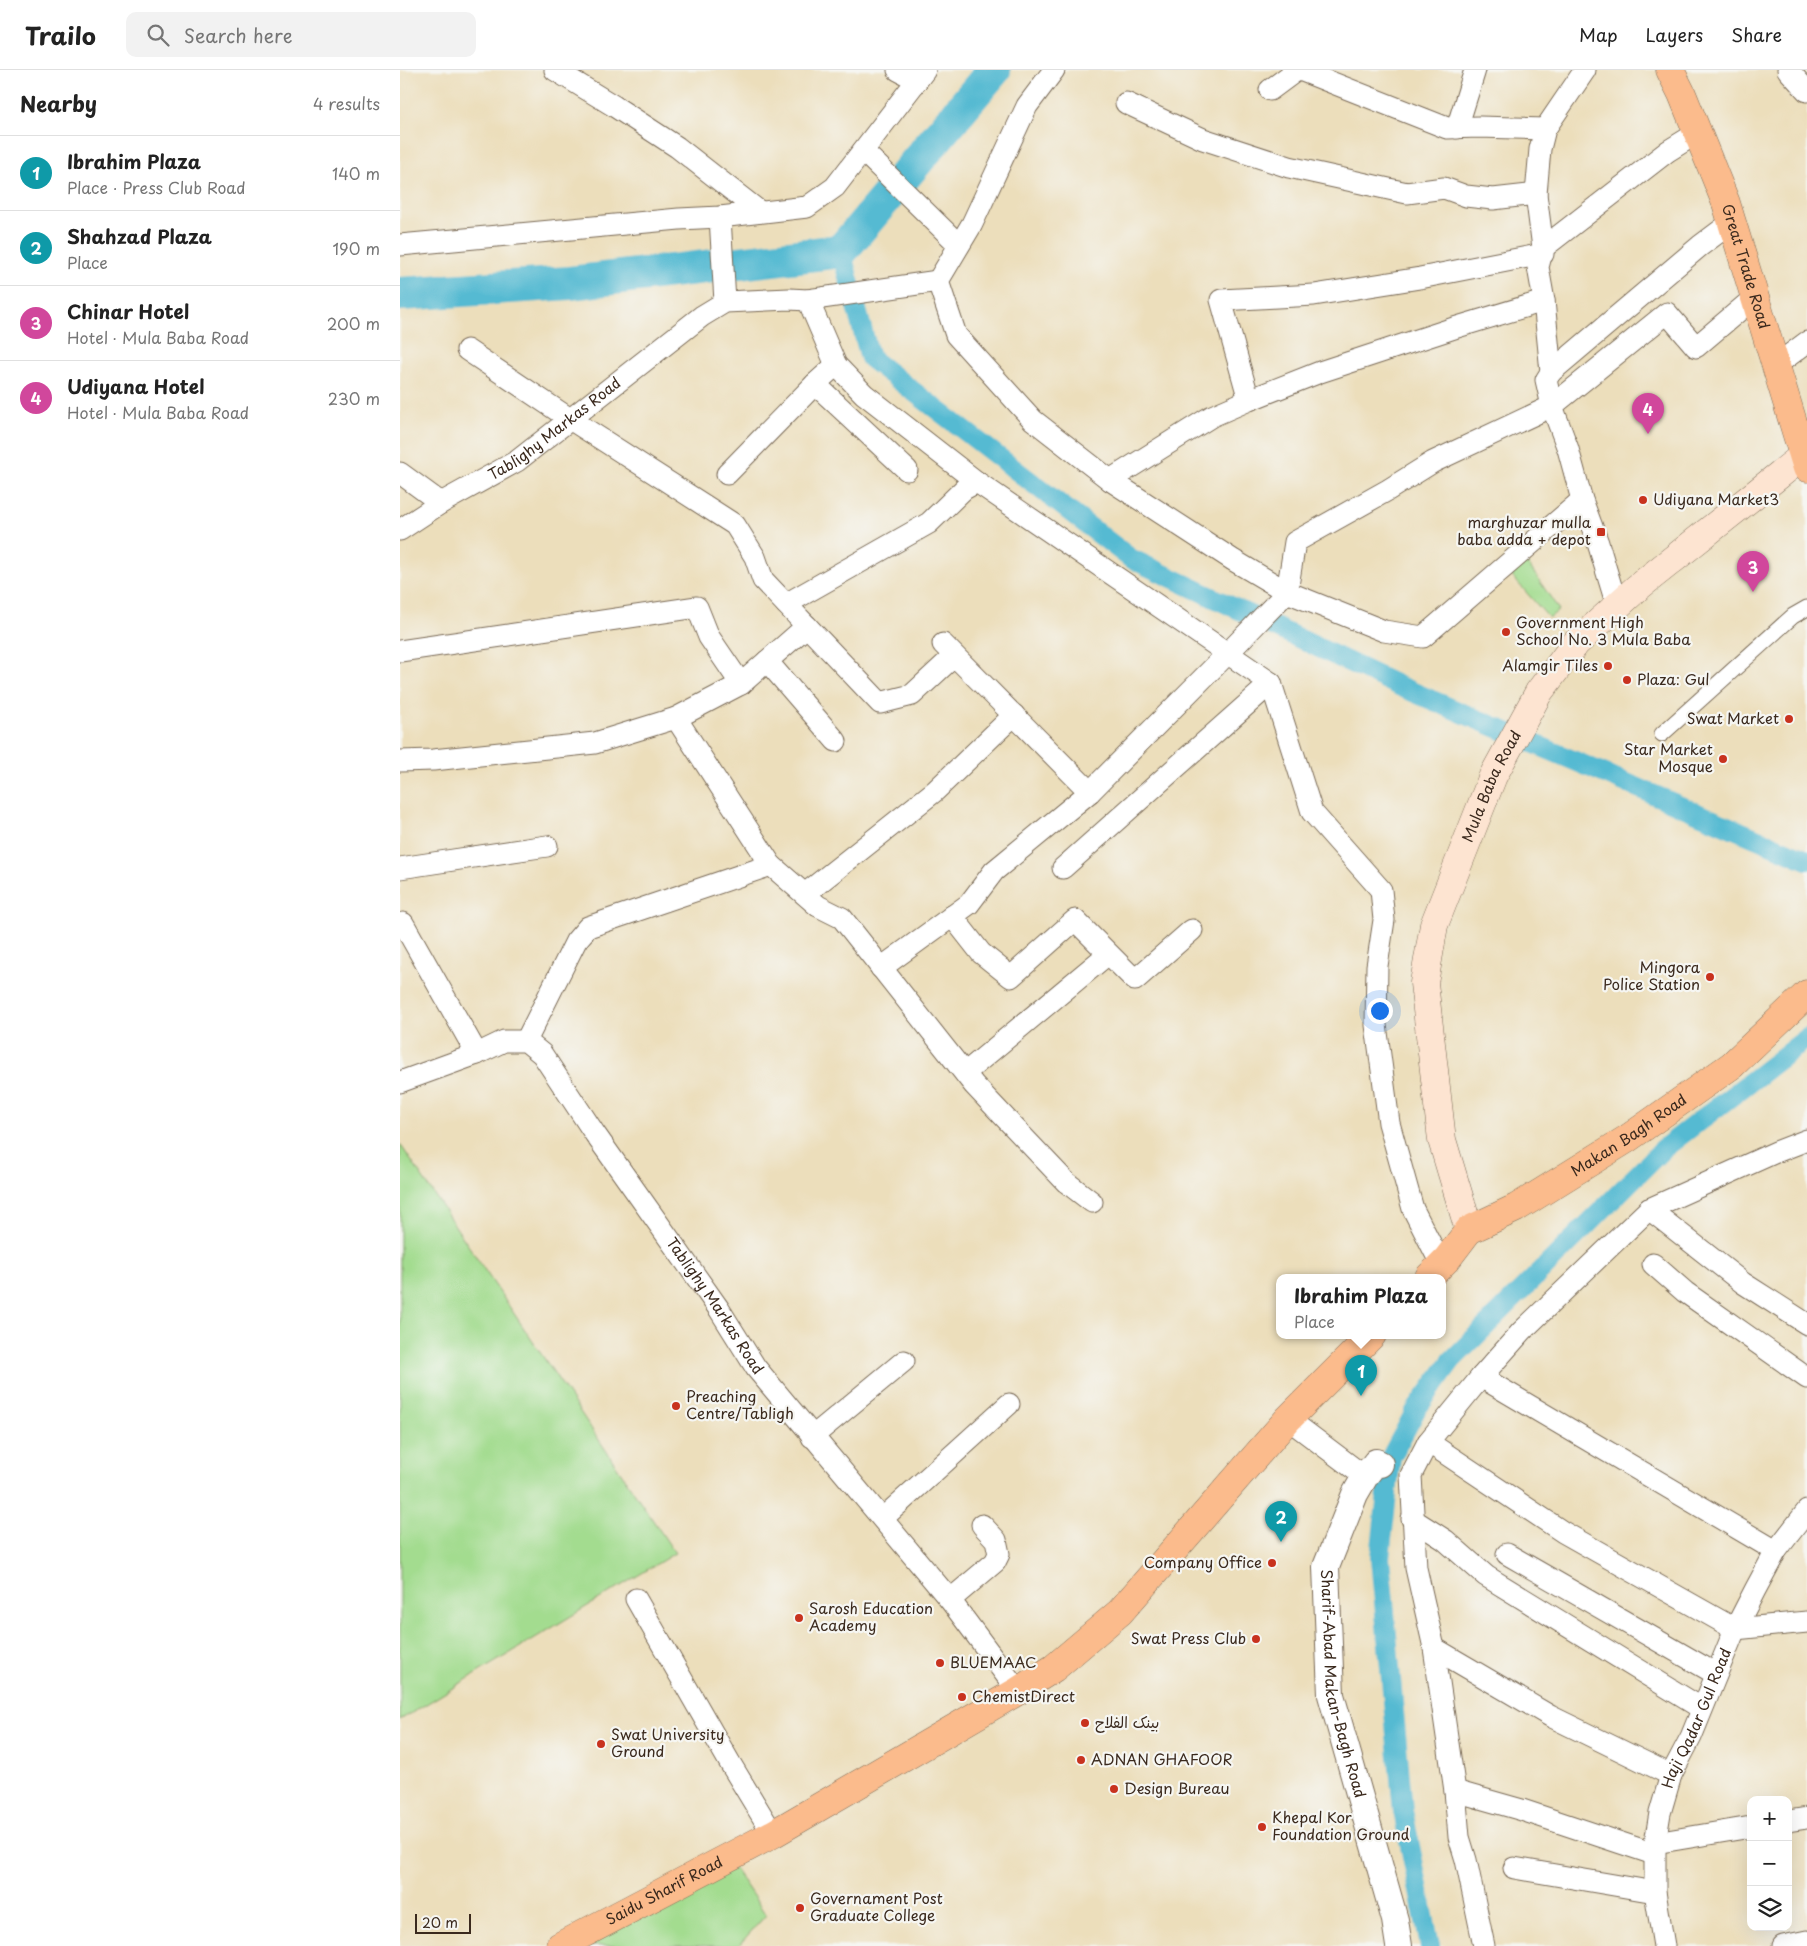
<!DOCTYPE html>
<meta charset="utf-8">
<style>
body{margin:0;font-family:"Playpen Sans","Playpen Sans Arabic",sans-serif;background:#f2f2f2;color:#222}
.controls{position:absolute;right:15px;bottom:15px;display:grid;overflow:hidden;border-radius:10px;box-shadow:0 5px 20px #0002}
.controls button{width:45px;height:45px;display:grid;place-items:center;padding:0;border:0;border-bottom:1px solid #e0e0e0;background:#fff;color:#222;font:25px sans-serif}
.scale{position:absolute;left:15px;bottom:12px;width:56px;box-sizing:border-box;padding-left:5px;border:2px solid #3b2a1e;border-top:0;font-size:14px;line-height:18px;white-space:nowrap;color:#3b2a1e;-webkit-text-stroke:4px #f6f6f2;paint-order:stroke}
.you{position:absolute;left:979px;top:940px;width:18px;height:18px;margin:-12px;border:4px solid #fff;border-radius:50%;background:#1a73e8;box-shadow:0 0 0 8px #1a73e833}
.badge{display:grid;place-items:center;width:32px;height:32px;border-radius:50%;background:#7c3aed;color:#fff;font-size:16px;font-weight:700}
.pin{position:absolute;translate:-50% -41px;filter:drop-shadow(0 1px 2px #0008)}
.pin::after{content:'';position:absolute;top:26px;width:18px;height:15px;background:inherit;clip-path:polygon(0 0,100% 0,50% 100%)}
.popup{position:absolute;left:876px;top:1204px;width:170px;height:65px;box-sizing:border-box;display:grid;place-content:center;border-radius:10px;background:#fff;filter:drop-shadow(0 1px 4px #0005);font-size:16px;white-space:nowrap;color:#767676}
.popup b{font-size:19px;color:#222}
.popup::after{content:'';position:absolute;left:50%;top:100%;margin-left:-10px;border:10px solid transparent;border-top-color:#fff}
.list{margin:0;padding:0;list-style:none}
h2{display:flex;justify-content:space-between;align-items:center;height:65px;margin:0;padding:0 20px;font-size:21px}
h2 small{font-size:16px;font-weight:400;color:#767676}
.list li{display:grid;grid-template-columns:32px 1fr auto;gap:15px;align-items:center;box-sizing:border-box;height:75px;padding:0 20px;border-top:1px solid #e0e0e0}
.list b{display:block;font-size:19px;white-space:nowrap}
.list p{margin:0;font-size:16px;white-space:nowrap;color:#767676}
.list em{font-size:16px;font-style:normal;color:#767676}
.icon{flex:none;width:28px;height:28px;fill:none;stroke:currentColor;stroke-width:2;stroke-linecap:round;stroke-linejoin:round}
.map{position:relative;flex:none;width:1407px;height:1876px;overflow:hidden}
header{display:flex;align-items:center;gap:30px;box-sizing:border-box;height:70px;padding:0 25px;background:#fff;border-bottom:1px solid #e0e0e0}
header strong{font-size:24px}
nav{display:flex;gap:28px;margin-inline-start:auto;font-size:18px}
.search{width:350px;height:45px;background:#f2f2f2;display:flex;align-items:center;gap:12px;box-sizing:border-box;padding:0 18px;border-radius:10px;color:#767676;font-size:19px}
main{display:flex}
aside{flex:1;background:#fff}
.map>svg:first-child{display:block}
.green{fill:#a3dc8f;stroke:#6f8356}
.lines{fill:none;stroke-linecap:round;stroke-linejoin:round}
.canal{stroke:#54bad2;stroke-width:20}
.river{stroke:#54bad2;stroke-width:34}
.pedestrian-casing{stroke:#796955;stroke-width:17}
.minor-casing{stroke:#796955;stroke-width:23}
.tertiary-casing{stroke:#796955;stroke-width:28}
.secondary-casing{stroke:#796955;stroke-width:29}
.primary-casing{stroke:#796955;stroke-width:29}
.pedestrian{stroke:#fff;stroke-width:15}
.minor{stroke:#fff;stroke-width:21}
.tertiary{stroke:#fff;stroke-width:26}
.secondary{stroke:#fde4d1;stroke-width:28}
.primary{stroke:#fbbb8c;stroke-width:28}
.poi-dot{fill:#c8321e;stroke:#f6f6f2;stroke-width:2}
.labels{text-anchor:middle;stroke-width:4.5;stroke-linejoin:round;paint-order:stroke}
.street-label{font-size:15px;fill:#3b2a1e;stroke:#f6f6f2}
.poi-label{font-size:15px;fill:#3b2a1e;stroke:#f6f6f2;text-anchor:start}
</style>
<header>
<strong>Trailo</strong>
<div class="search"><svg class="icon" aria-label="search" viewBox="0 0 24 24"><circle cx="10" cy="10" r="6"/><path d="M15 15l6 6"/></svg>Search here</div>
<nav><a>Map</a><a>Layers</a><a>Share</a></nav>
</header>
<main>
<aside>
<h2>Nearby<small>4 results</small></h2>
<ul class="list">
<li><span class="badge" style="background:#0f9aa8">1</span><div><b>Ibrahim Plaza</b><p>Place · Press Club Road</p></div><em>140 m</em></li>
<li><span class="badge" style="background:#0f9aa8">2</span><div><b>Shahzad Plaza</b><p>Place</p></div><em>190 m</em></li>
<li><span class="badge" style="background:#d1479c">3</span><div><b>Chinar Hotel</b><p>Hotel · Mula Baba Road</p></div><em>200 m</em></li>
<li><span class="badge" style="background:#d1479c">4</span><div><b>Udiyana Hotel</b><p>Hotel · Mula Baba Road</p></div><em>230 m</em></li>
</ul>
</aside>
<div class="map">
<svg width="1407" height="1876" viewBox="0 0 1407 1876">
<rect width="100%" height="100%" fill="#f6f6f2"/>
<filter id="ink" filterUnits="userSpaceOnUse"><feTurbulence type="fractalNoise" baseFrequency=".02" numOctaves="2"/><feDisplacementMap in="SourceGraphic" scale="10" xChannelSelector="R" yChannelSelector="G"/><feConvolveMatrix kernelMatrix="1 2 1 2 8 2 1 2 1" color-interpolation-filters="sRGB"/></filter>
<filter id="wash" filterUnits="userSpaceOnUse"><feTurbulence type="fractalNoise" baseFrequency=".0096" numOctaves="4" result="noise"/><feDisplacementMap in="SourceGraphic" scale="20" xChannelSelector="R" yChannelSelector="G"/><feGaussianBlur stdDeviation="1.12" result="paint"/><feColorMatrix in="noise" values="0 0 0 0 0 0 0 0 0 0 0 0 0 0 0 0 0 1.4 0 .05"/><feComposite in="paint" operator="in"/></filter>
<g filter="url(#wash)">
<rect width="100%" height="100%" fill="#ecdebb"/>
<path class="green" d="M1126,491L1159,540L1149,548L1110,504Z
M0,1074L275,1483L0,1650Z
M334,1798L366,1845L338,1876H191L189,1872Z"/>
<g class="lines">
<path class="canal" d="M441,181L470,288L730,488L999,616L1407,790
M1030,1876L1003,1741L980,1488L991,1387L1016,1340L1052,1290L1263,1079L1407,968"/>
<path class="river" d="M0,224L170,213L441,181L594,0"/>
</g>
</g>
<g filter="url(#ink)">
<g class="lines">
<g class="pedestrian-casing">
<path id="pedestrian" d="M1262,664L1393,546L1407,538"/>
</g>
<g class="minor-casing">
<g id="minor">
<path d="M155,0L214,36L277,77L360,142"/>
<path d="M498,0L517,10"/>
<path d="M654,0L627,36L572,154L538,211L556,265L633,350L710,410L833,490L887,522L984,561L1023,567L1182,430"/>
<path d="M900,0L1047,58L1079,57L1145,59"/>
<path d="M1185,0L1145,59L1140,79L1136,124L1143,178L1138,197L1144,231L1151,302L1146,310L1152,336L1168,379L1182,430L1198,473L1217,536"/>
<path d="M1388,0L1407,21"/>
<path d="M870,20L897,0"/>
<path d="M726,33L803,69L889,97L1007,123L1044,118L1066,126L1093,129L1136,124"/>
<path d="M1057,58L1075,0"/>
<path d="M463,81L559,175"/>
<path d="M320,147L325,232"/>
<path d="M0,175L279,149L320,147L407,137L435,117L525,0"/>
<path d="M1143,178L1268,81L1297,63"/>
<path d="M408,230L538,211"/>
<path d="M67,280L170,349L335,455L355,487L363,510L480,633L512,625L554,586"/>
<path d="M1375,296L1407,272"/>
<path d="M1151,302L1300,176L1332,152"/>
<path d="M415,314L507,400"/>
<path d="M849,330L821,230L914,225L1020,208L1143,184"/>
<path d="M0,403L41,433"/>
<path d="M327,404L415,314L436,295"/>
<path d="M710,410L812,346L849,330L920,302L1054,258L1144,231"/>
<path id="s1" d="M0,460L41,433L117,391L302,246L325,232L389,229L408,230L436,295L464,324L577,412L871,613L912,742L981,820L984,850L977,896L976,955L989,1053L1013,1139L1041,1194"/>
<path d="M386,534L529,453L564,419L577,412"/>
<path d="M543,574L690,722"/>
<path d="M0,581L297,537L309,567L341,614"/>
<path d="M367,591L436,671"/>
<path d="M276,648L371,795L418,836L442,848L574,1015L666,1112L692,1132"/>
<path d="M0,691L33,690L195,673L276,648L341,614L407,556"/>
<path d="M0,798L147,776"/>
<path d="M663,798L871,613"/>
<path d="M405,824L535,721L614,645"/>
<path d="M552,846L581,883L611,907L675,850L735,910L792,860"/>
<path d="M3,853L77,984"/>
<path d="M481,898L569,834L594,801L690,722L827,584L887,522L895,472L988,420L1033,392L1152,336L1267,243L1296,277L1355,227"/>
<path d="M126,971L176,871L188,857L371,795"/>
<path d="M565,1003L708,884"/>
<path id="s2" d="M0,1012L77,984L104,971H126L142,984L195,1064L319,1239L356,1298L550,1530L618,1621"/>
<path d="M1249,1139L1343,1213L1407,1254"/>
<path d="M1253,1194L1285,1222L1407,1308"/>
<path d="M1081,1307L1376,1481"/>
<path d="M888,1349L965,1407"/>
<path d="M412,1367L504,1291"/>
<path d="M1028,1372L1163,1462L1335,1559L1407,1552"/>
<path d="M483,1448L609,1334"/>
<path d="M1012,1449L1045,1470L1086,1506L1301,1638"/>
<path d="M1107,1484L1316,1604"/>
<path d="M236,1529L330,1693L373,1764"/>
<path d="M550,1530L595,1492L599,1484L596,1470L582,1455"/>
<path d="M1034,1578L1150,1646L1271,1705"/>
<path d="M1055,1721L1122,1740L1254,1784"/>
<path d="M1388,1751L1407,1748"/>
<path d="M1255,1773L1351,1757"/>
<path d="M1114,1798L1255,1822"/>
<path d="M1084,1876L1066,1790L1059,1767L1055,1721L1034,1578L1016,1498L1011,1405L1028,1372L1081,1307L1122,1261L1249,1139L1376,1082L1407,1070"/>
<path id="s3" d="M1264,1876L1255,1822V1773L1260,1743L1271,1705L1291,1667L1335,1559L1355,1520L1376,1481L1407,1441"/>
<path d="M1383,1876L1407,1871"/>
</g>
</g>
<g class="tertiary-casing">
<g id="tertiary">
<path id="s4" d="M980,1394L976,1392L966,1405L955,1424L926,1497L931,1625L995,1850L999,1876"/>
</g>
</g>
<g class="secondary-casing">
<g id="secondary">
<path id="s5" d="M1069,1160L1042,1070L1024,913L1034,855L1093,706L1139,622L1176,573L1237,518L1403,386"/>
</g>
</g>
<g class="primary-casing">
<g id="primary">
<path id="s6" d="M1270,0L1282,24L1326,133L1407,398"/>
<path id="s7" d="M1029,1207L1047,1189L1069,1160L1116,1138L1227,1069L1332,995L1407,924"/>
<path id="s8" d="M160,1876L373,1764L618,1621L654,1598L720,1542L888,1349L972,1265"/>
</g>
</g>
<use href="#pedestrian" class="pedestrian"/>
<use href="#minor" class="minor"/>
<use href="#tertiary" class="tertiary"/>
<use href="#secondary" class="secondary"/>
<use href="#primary" class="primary"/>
</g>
</g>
<g class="poi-dot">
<circle cx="1243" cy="430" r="5"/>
<rect x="1196" y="457" width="10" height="10" rx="2.5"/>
<circle cx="1106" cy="562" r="5"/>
<circle cx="1208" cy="596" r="5"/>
<circle cx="1227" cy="610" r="5"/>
<circle cx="1389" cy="649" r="5"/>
<circle cx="1323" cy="689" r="5"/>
<circle cx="1310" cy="907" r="5"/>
<circle cx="276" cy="1336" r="5"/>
<circle cx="872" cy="1493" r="5"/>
<circle cx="399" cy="1548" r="5"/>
<circle cx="856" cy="1569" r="5"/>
<circle cx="540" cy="1593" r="5"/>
<circle cx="562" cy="1627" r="5"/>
<circle cx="685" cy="1653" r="5"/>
<circle cx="201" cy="1674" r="5"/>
<circle cx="681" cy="1690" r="5"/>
<circle cx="714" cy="1719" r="5"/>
<circle cx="862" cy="1757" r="5"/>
<circle cx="400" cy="1838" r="5"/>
</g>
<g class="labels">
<g class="street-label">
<text dy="5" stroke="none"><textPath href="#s6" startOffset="211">Great Trade Road</textPath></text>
<text dy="5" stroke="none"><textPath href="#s1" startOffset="185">Tablighy Markas Road</textPath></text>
<text dy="5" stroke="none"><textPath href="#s5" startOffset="461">Mula Baba Road</textPath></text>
<text dy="5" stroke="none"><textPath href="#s7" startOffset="248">Makan Bagh Road</textPath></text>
<text dy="5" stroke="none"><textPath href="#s2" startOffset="460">Tablighy Markas Road</textPath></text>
<text dy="5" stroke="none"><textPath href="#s4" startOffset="240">Sharif-Abad Makan-Bagh Road</textPath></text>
<text dy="5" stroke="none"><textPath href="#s3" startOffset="236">Haji Qadar Gul Road</textPath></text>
<text dy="5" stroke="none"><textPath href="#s8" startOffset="118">Saidu Sharif Road</textPath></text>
</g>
<g class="poi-label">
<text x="1253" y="435">Udiyana Market3</text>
<text x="1191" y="458" text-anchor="end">marghuzar mulla<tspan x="1191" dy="17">baba adda + depot</tspan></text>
<text x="1116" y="558">Government High<tspan x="1116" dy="17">School No. 3 Mula Baba</tspan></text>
<text x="1198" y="601" text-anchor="end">Alamgir Tiles</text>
<text x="1237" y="615">Plaza: Gul</text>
<text x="1379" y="654" text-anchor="end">Swat Market</text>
<text x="1313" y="685" text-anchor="end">Star Market<tspan x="1313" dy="17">Mosque</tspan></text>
<text x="1300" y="903" text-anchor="end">Mingora<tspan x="1300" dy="17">Police Station</tspan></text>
<text x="286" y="1332">Preaching<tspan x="286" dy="17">Centre/Tabligh</tspan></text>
<text x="862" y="1498" text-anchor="end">Company Office</text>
<text x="409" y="1544">Sarosh Education<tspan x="409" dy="17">Academy</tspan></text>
<text x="846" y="1574" text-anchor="end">Swat Press Club</text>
<text x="550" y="1598">BLUEMAAC</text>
<text x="572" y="1632">ChemistDirect</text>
<text x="695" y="1658">بینک الفلاح</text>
<text x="211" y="1670">Swat University<tspan x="211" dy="17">Ground</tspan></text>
<text x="691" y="1695">ADNAN GHAFOOR</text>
<text x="724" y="1724">Design Bureau</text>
<text x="872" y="1753">Khepal Kor<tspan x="872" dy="17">Foundation Ground</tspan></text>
<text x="410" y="1834">Governament Post<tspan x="410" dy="17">Graduate College</tspan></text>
</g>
</g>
</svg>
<div class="controls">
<button>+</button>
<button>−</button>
<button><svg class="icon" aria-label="layers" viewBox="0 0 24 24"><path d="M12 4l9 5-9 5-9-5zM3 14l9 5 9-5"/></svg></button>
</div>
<div class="scale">20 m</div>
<div class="you"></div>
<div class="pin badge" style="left:961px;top:1326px;background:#0f9aa8">1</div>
<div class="popup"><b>Ibrahim Plaza</b>Place</div>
<div class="pin badge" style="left:881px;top:1472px;background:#0f9aa8">2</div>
<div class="pin badge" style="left:1353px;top:522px;background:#d1479c">3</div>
<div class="pin badge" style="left:1248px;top:364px;background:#d1479c">4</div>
</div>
</main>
